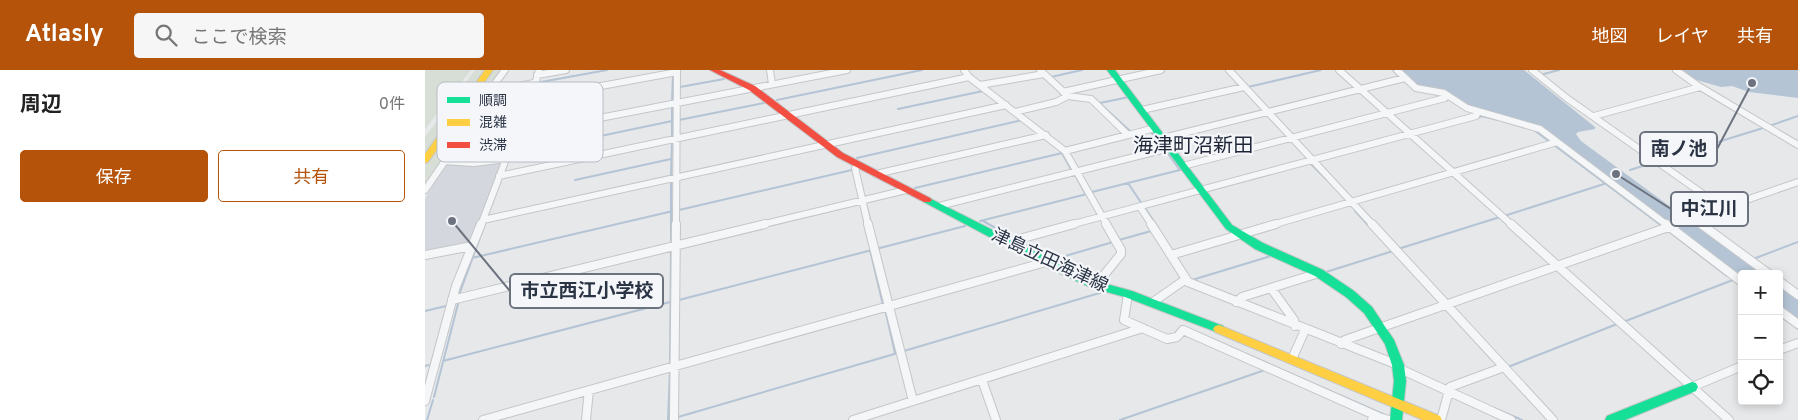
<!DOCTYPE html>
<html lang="ja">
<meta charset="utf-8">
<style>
body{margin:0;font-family:Overpass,"Noto Sans JP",sans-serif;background:#f6f6f6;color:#222}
.controls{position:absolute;right:15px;bottom:15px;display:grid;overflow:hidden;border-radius:5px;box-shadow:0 2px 8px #0003}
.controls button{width:45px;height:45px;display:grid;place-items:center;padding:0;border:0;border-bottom:1px solid #e0e0e0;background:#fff;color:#222;font:25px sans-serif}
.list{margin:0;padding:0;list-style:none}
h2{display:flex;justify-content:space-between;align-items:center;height:65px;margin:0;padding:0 20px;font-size:21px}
h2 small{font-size:16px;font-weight:400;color:#767676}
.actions{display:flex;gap:10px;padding:15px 20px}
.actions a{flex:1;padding:11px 0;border:1px solid #b45309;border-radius:5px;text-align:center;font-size:18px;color:#b45309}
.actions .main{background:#b45309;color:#fff}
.icon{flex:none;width:28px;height:28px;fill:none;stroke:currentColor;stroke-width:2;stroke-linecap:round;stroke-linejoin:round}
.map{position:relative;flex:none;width:1373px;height:350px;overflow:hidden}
header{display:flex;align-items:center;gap:30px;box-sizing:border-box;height:70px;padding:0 25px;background:#b45309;color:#fff}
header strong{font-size:24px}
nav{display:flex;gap:28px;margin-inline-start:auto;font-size:18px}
.search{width:350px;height:45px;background:#f6f6f6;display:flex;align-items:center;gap:12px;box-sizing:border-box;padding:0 18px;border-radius:5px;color:#767676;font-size:19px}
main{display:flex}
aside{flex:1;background:#fff}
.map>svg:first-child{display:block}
.built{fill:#d4d7dd}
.green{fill:#d6ded6}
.water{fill:#b4c4d5}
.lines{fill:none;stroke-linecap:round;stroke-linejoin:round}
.stream{stroke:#b4c4d5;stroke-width:2}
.street-far1-casing{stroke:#c4c6c8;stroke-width:8}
.street-casing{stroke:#c4c6c8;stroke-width:10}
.fast-casing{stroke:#c4c6c8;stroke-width:2}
.slow-casing{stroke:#c4c6c8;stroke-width:2}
.jam-casing{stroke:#c4c6c8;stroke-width:2}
.street-far1{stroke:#f5f6f7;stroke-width:6}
.street{stroke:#f5f6f7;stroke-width:8}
.fast{fill:#16e098;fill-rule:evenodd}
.slow{fill:#ffcf43;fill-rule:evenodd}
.jam{fill:#f24e42;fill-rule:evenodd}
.labels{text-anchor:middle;stroke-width:4.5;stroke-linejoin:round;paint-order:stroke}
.street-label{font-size:18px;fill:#2b3445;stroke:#f4f6f9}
.quarter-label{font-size:20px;fill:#1d2536;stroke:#f4f6f9}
.key{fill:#f4f6f9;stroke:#b8bcc3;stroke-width:1}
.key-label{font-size:14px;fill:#2b3445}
.leader{fill:none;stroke:#6c737f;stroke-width:2}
.callout-dot{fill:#6c737f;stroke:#f4f6f9;stroke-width:2}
.callout{fill:#f4f6f9;stroke:#6c737f;stroke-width:2}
.callout-label{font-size:19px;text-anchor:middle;font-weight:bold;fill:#2b3445}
</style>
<header>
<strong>Atlasly</strong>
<div class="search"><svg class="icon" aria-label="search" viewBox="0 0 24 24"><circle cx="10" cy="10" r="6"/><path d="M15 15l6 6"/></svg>ここで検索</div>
<nav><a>地図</a><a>レイヤ</a><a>共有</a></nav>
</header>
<main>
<aside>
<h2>周辺<small>0件</small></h2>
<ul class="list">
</ul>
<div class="actions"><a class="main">保存</a><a>共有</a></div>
</aside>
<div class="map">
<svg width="1373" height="350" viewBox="0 0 1373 350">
<rect width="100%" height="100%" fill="#e6e8ea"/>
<path class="built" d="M77,91L45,173L38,176L0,183V129L21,92Z"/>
<path class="green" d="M0,0H46L0,59Z
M50,0H60L0,84V67Z
M67,0H78L27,80L48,39L38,40Z
M35,44H39L36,48L39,49L23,82L0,117V96Z"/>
<path class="water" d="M977,0H1099L1170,57V59L1153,62L1151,64L1156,71L1337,204H1317V206L1117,58L1107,53L1049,38L992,15Z
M1254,0H1373V28L1324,22L1307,16L1296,17L1268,9Z
M1354,217L1373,230V249L1354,235Z"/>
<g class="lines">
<path class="stream" d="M968,0L975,7
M1115,5L1134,0
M626,7L657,0
M116,12L182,0
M255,17L299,9
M823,17L896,0
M669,28L706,62
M352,30L497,0
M247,32L248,4
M675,33L704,27
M247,35V68
M473,39L558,21
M1052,48L1057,46L1073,50
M254,50L339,33
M1344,56L1373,46
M1109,60L1125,72
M726,62L739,78
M163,69L166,51
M1129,75L1237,156
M741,81L754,99
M637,83L647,101
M85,85L247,51
M432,88L597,50
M1235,90L1338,58
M885,93L903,111
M1205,100L1230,92
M649,103L660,123
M246,106L247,71
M150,110L246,89
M246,110V176
M703,113L717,134
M490,118L637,83
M667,122L759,99
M442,138L446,153
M720,138L734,159
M254,140L427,100
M930,141L944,156
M1079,146L1179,114
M555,151L662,124
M558,151L589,168
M1242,160L1302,206
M694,170L726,161
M597,172L630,189L688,172
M451,179L540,156
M973,179L1075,147
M445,180L458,235
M47,188L248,141
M1328,189L1373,172
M901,202L968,181
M767,210L846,186
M34,225L61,151
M254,230L447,180
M460,239L470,283
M0,241L21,236
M1354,245L1373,259
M1198,252L1308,210
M1040,260L1073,296
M750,263L757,256L958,344
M479,281L678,222
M18,291L245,232
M245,294L246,179
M0,296L4,295
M1083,297L1192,254
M245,300L243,350L247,349
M9,327L34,230
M1069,338L1097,350
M253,347L473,283
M2,350L8,330
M695,350L840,300"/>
<g class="street-far1-casing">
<path id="street-far1" d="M345,0L347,14
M539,0L544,7L640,81L682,155
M615,0L643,26L666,29L703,65L730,58
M804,0L948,155
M914,0L1087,155
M972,0L991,18L1019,23L1042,38L1115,59L1242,155
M1107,0L1143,29L1298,138
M1251,0L1272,15L1373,75
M112,5L141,0
M555,15L619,4
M68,21L109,13
M638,22L736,0
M106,29L252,2
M717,40L819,17
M590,42L631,32L643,26
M1169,46L1275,17
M87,65L422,0
M738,68L980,8
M28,73L44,40L33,41
M640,81L703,65
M20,89L19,91L49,93L81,89
M433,95L430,98L443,155
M758,96L1020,28
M451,104L621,65
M74,106L544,7
M0,120L68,21L71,12L80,0
M514,136L745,78
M715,137L727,155
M1268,148L1278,155
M58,150L581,35
M56,155L81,89L92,46L106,29L114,0
M251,155L252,0
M335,155L481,120
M645,155L1051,46L1053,42
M847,155L1132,72
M1249,155L1373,112"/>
</g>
<g class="street-casing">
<path id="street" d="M443,154L488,331
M726,154L763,212L973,295
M947,154L1128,350
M1086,154L1304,350
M1241,154L1317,212
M1276,154L1344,204
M583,172L649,154
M0,185L47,176
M746,185L851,154
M1354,211L1373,225
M671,215L696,184V180L681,154
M846,218L869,250L870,256
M703,224L699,250L742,269L752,267L758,260L954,347
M27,230L340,154
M728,232L761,209
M811,232L817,227L894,203
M1354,240L1373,254
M916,274L920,270L1252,154
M1354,280L1373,273
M867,289L880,260
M973,298L1086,350
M557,310L571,350
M1267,317L1317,296
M0,331L31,216L56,154
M58,350L621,192
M161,350L164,320
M249,350L251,154
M428,350L718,258
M947,350L954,347L964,350
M1016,350L1025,317L1079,297"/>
</g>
<g class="fast-casing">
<path id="fast" d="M682,0H690L807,155L838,173L898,200L929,221L947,237L969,270L979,295L981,311L977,350H965L969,311L967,295L960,274L939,243L921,227L890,206L830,179L801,159Z
M502,127L625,189L674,212L707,221L798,256L800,259L798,262L794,263L700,227L667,218L617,195L499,132L497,130Z
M1267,312L1271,313L1273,317L1271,321L1200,350H1180L1182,346Z"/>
</g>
<g class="slow-casing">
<path id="slow" d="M60,0H68L3,92L0,93V84Z
M794,255L1015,346L1017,350H998L790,262L788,259L790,256Z"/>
</g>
<g class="jam-casing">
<path id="jam" d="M285,0H295L330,16L418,83L505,128L507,130L505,132H499L412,87L324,20Z"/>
</g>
<use href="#street-far1" class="street-far1"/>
<use href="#street" class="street"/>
<use href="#fast" class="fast"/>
<use href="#slow" class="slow"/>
<use href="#jam" class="jam"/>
</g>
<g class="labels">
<g class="street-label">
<text transform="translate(625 190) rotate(25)" y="6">津島立田海津線</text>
</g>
<g class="quarter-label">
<text x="768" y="82">海津町沼新田</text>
</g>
</g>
<rect x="12" y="12" width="166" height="80" rx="8" class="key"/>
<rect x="22" y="27" width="23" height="6" fill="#16e098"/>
<rect x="22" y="49" width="23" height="7" fill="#ffcf43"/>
<rect x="22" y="72" width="23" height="6" fill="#f24e42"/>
<g class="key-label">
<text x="54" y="35">順調</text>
<text x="54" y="57">混雑</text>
<text x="54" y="80">渋滞</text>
</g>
<path class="leader" d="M1327 13L1292 79M1191 104L1246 139M27 151L85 221"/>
<g class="callout-dot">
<circle cx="1327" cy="13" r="5"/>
<circle cx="1191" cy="104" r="5"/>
<circle cx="27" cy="151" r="5"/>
</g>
<g class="callout">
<rect x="1215" y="62" width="77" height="34" rx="5"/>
<rect x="1246" y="122" width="77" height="34" rx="5"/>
<rect x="85" y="204" width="153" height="34" rx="5"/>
</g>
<g class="callout-label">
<text x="1254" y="85">南ノ池</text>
<text x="1284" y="145">中江川</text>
<text x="162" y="227">市立西江小学校</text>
</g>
</svg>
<div class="controls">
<button>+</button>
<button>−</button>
<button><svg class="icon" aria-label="locate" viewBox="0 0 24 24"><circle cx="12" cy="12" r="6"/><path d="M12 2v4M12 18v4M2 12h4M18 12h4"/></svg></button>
</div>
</div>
</main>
